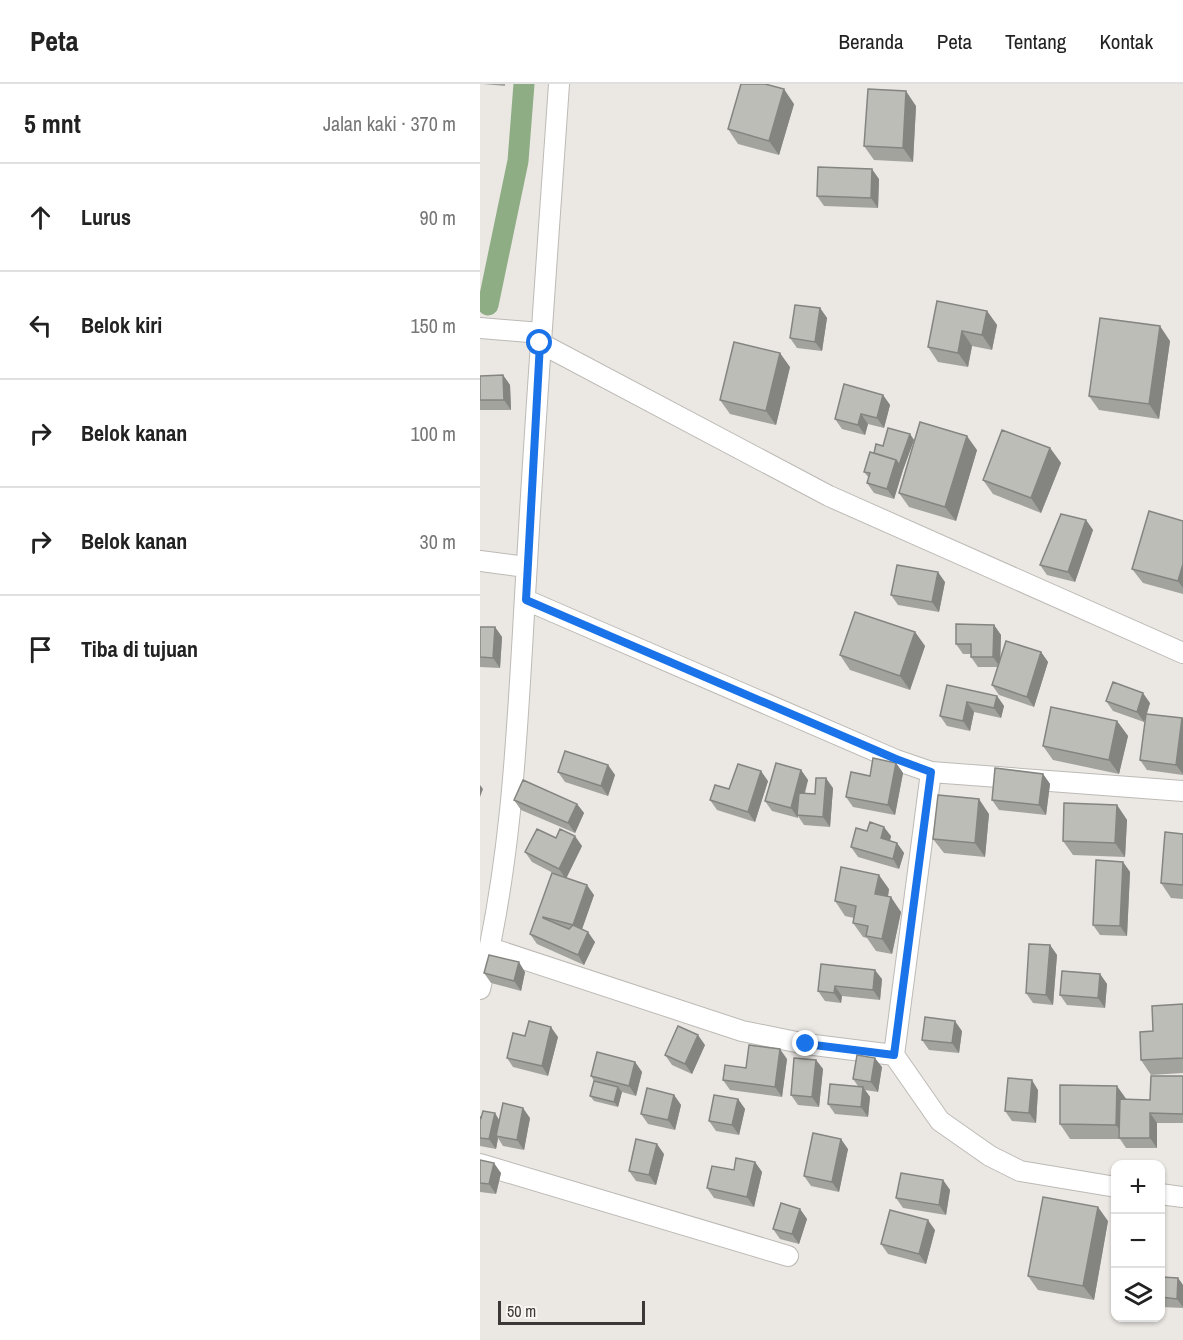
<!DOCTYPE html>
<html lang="id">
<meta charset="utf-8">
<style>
body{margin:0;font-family:"Archivo Narrow",sans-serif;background:#f6f6f6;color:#222}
.controls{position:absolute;right:18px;bottom:18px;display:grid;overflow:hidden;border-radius:12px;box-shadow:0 2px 4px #0004}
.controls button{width:54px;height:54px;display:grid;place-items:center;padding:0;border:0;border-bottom:2px solid #e0e0e0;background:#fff;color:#222;font:30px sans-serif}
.scale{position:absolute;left:18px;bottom:15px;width:147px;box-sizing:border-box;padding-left:6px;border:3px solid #3a3937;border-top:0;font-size:16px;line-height:21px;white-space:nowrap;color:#3a3937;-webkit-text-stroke:4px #f9f6f1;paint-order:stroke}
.stop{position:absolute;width:18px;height:18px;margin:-14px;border:4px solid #1a73e8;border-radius:50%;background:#fff}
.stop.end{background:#1a73e8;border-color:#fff;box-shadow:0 2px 6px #0008}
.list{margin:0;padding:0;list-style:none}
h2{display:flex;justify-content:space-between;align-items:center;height:78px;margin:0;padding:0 24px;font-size:26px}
h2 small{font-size:20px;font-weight:400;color:#767676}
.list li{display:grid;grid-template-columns:39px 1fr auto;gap:18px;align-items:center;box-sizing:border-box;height:108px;padding:0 24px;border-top:2px solid #e0e0e0}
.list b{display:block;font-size:22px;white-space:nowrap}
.list em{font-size:20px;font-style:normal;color:#767676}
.icon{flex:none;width:33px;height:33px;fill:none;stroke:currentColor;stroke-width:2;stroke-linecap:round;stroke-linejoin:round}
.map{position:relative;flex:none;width:703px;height:1256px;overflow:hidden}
header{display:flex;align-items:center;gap:36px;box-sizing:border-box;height:84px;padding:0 30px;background:#fff;border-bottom:2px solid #e0e0e0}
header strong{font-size:28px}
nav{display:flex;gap:33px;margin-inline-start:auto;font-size:21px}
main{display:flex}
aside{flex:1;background:#fff}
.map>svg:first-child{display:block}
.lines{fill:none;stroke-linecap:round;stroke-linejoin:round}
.canal{stroke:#8ead84;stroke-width:21}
.street-casing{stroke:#bdbab6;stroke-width:22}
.street{stroke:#fff;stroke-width:20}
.wall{fill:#a3a39e}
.shaded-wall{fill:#848481}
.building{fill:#bdbdb8;stroke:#848481;stroke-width:1.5;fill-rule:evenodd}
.route{stroke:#1a73e8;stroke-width:8}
</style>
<header>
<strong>Peta</strong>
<nav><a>Beranda</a><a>Peta</a><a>Tentang</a><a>Kontak</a></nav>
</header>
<main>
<aside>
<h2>5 mnt<small>Jalan kaki · 370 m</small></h2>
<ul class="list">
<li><svg class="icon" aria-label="ahead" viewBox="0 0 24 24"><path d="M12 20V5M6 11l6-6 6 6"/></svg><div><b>Lurus</b></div><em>90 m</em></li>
<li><svg class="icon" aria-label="left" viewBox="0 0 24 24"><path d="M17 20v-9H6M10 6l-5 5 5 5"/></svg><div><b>Belok kiri</b></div><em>150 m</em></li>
<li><svg class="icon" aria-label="right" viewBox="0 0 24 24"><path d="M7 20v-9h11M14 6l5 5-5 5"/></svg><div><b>Belok kanan</b></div><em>100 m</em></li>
<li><svg class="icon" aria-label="right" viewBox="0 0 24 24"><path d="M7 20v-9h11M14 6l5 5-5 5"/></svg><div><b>Belok kanan</b></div><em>30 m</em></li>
<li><svg class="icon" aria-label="arrive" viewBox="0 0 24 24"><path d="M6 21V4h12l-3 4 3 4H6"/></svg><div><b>Tiba di tujuan</b></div></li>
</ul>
</aside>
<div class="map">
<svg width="703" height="1256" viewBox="0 0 703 1256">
<rect width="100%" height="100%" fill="#ebe8e4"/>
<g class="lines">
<path class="canal" d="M8,221L38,77L44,0"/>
<g class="street-casing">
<path id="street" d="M0,244L61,249
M60,259L349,412L703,569
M0,477L46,483
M46,516L416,676L451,688L703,707
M451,688L414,971L460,1037L510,1072L540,1087L636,1103
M10,864L262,947L326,960L414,971
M0,905C35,766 38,621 47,479C56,319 68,160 79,0
M0,1080L308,1172
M680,1110L703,1113"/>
</g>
<use href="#street" class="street"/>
</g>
<path class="wall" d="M3,0H25V2Z
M314,20L299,71L258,60L248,45Z
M436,22L433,78L394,76L384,62Z
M399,95L398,124L344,122L337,112Z
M340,224L347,234L342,267L317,264L310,254Z
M507,227L517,241L512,266L492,262L488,283L458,278L448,263Z
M690,257L679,335L619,326L609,312Z
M310,283L296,341L250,330L240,316Z
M23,291L30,301L31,326H0V292Z
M403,311L410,321L404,344L388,340L385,351L362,345L355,335Z
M430,350L434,356L423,386L414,415L394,409L387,399L389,394L384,388L394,369L403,362Z
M570,364L581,379L561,429L513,410L503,396Z
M497,366L476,437L429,423L419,409Z
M606,436L613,446L595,498L567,491L560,481Z
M703,437V510L663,499L652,485Z
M465,498L459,528L418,521L411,511Z
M514,541L521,551L520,576L561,568L568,578L554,623L519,611L512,601L518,583H498L491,573V570H483L476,560Z
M0,543H15L22,553L20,584L0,583Z
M435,548L445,562L430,606L370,586L360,571Z
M467,601L517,612L524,622L521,634L494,628L490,647L467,642L460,632Z
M626,617L670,619L667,630L702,634L703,635V691L667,686L660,676L666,631L664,638L633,627Z
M637,637L648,652L639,690L573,676L563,662Z
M416,679L423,689L415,731L373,723L366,713L390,692Z
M128,681L135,691L128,712L85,698L78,688Z
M321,686L328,696L325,710H335L353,704L350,743L324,741L318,732V734L292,727L285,717Z
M563,690L570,700L566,731L519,726L512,716Z
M288,697L275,738L237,726L230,716L249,705Z
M34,716L97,720L104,729L95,749L41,726Z
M637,721L647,736L645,773L593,771L583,757Z
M509,730L505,773L464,769L453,755Z
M387,747L411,752L410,757L417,759L424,769L419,785L378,773L371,763Z
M703,750V815L691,814L681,799Z
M76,754L102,762L86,794L114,811L102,845L115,858L104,881L57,860L50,850L75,790L52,778L45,768Z
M643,778L650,788L647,852L620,851L613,841Z
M409,805L408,813L421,828L412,870L396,867L387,854L383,853L373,839L374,834L365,832L355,817Z
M570,861L577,871L573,921L553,919L546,909Z
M341,880L402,895L400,916L362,912L361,919L345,917L338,907Z
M45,888L41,907L11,899L4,889Z
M620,890L627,900L625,924L587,921L580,911Z
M703,920V989L671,991L661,976L673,947Z
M482,947L479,969L449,966L442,956Z
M45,952L78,953L68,992L33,983L27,974Z
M225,961L212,990L192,981L185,971Z
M307,975L302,1013L250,1006L243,996L266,984Z
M336,976L343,985L339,1023L318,1021L311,1011Z
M155,978L162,988L156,1012L142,1008L138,1023L114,1017L110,1012L114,997L111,992Z
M402,983L398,1008L385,1006L390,1013L388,1033L355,1030L348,1020L378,1002L373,995Z
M703,992V1039H677V1064H646L640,1055H590L580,1040L646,1016H670Z
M558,1006L556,1039L532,1037L525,1027Z
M194,1011L201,1021L195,1046L168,1040L161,1030Z
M258,1015L265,1025L259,1051L236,1047L229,1037Z
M0,1033L20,1036L50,1034L44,1066L23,1062L18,1054L16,1065L0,1062Z
M368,1065L359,1108L331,1102L324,1092Z
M184,1070L176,1101L156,1097L149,1087Z
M0,1076L21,1089L16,1110L0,1108Z
M275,1078L282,1088L274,1123L234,1114L227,1104L254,1086Z
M463,1096L470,1106L466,1131L423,1124L416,1114Z
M320,1125L327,1135L319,1160L300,1155L293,1145Z
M628,1137L614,1216L558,1206L548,1192Z
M455,1146L446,1180L408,1170L401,1160Z
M681,1193L698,1194L703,1201V1224L681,1223Z"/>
<path class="shaded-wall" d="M304,5L314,20L299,71L289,57Z
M426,7L436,22L433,78L423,64Z
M392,85L399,95L398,124L391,114Z
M340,224L347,234L342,267L335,258Z
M507,227L517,241L512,266L502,251Z
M680,242L690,257L679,335L669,320Z
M482,247L492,262L488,283L478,269Z
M300,269L310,283L296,341L286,327Z
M23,291L30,301L31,326L24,316Z
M403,311L410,321L404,344L397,334Z
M381,330L388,340L385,351L378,341Z
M430,350L434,356L423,386L414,415L407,405L416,376Z
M487,352L497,366L476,437L465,423Z
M570,364L581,379L561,429L551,414Z
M606,436L613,446L595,498L588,488Z
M703,480V504L698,497Z
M458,488L465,498L459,528L452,518Z
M514,541L521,551L520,583L513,573Z
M15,543L22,553L20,584L13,574Z
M435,548L445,562L430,606L420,592Z
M561,568L568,578L554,623L547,613Z
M663,609L670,619L664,638L657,628Z
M517,612L524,622L521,634L514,624Z
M487,618L494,628L490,647L483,637Z
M702,634L703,635V690L696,681Z
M637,637L648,652L639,690L629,676Z
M416,679L423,689L415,731L408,721Z
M128,681L135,691L128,712L121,702Z
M321,686L328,696L318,731H317L318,734L311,724Z
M281,687L288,697L275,738L268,728Z
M563,690L570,700L566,731L559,721Z
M346,694L353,704L350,743L343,733Z
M0,701L3,705L0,713Z
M499,715L509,730L505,773L495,759Z
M97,720L104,729L95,749L88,739Z
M637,721L647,736L645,773L635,759Z
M404,743L411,752L408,764L401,754Z
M95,752L102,762L86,795L79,785Z
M417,759L424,769L419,785L413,775Z
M643,778L650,788L647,852L640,842Z
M399,791L409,805L406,825L395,810Z
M107,801L114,811L100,851L93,841Z
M411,813L421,828L412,870L402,855Z
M108,848L115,858L104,881L98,871Z
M570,861L577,871L573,921L566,911Z
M39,878L45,888L41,907L34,897Z
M395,886L402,895L400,916L393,906Z
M620,890L627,900L625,924L618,914Z
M355,902L362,912L361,919L354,909Z
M475,937L482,947L479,969L472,959Z
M71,943L78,953L68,992L62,982Z
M218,951L225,961L212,990L205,980Z
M300,965L307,975L302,1013L295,1003Z
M395,974L402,983L398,1008L391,998Z
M336,976L343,985L339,1023L332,1013Z
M155,978L162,988L156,1012L149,1002Z
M552,996L558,1006L556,1039L549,1029Z
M637,1002L647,1016L645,1054L636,1041Z
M138,1003L142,1008L138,1023L134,1018Z
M383,1003L390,1013L388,1033L381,1023Z
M194,1011L201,1021L195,1046L188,1036Z
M258,1015L265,1025L259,1051L252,1041Z
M43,1024L50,1034L44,1066L37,1056Z
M15,1029L21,1039L16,1052L18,1054L16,1065L9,1055Z
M670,1029L677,1039V1064L670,1054Z
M361,1055L368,1065L359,1108L352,1098Z
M177,1060L184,1070L176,1101L169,1091Z
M275,1078L282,1088L274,1123L267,1113Z
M14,1079L21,1089L16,1110L9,1100Z
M463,1096L470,1106L466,1131L459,1121Z
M618,1123L628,1137L614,1216L603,1202Z
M320,1125L327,1135L319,1160L312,1150Z
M448,1136L455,1146L446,1180L439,1170Z
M698,1194L703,1201V1223L697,1215Z"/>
<path class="building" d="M261,0H285L304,5L289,57L248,45Z
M388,5L426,7L423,64L384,62Z
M338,83L392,85L391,114L337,112Z
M457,217L507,227L502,251L482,247L478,269L448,263Z
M315,221L340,224L335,258L310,254Z
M620,234L680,242L669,320L609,312Z
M254,258L300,269L286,327L240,316Z
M23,291L24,316H0V292Z
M364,300L403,311L397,334L381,330L378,341L355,335Z
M440,338L487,352L465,423L419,409Z
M408,344L430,350L419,381L416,376L394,369L396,360L403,362Z
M522,346L570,364L551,414L503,396Z
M390,368L416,376L407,405L387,399L390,389L384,388Z
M669,427L703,437V480L698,497L652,485Z
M581,430L606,436L588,488L560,481Z
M417,481L458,488L452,518L411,511Z
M375,528L435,548L420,592L360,571Z
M476,540L514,541L513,573H491V560H476Z
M0,543H15L13,574L0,573Z
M526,557L561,568L547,613L512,601Z
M633,598L663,609L657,628L626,617Z
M467,601L517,612L514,624L487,618L483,637L460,632Z
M571,623L637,637L629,676L563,662Z
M666,630L702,634L696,681L660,676Z
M85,667L128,681L121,702L78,688Z
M393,674L416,679L408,721L366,713L371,688L390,692Z
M296,679L321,686L311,724L285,717Z
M258,680L281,687L268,728L230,716L235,701L249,705Z
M515,684L563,690L559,721L512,716Z
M336,694H346L343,733L317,731L319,709L335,710Z
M43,696L97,720L88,739L34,716Z
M458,711L499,715L495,759L453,755Z
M584,719L637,721L635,759L583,757Z
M390,738L404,743L401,754L417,759L413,775L371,763L376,744L387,747Z
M57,745L76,754L80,745L95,752L79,785L45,768Z
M685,748L703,750V801L681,799Z
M616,776L643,778L640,842L613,841Z
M361,783L399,791L395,810L411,813L402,855L386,852L388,842L373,839L376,822L355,817Z
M72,789L107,801L93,841L108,848L98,871L50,850ZM63,833L93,841L89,845L63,834Z
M549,860L570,861L566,911L546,909Z
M9,871L39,878L34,897L4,889Z
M341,880L395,886L393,906L355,902L354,909L338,907Z
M582,887L620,890L618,914L580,911Z
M703,920V974L661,976L660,948L673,947L672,922Z
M445,933L475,937L472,959L442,956Z
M49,937L71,943L62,982L27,974L33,949L45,952Z
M198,942L218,951L205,980L185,971Z
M269,961L300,965L295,1003L243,996L245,981L266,984Z
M117,968L155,978L149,1002L111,992Z
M377,971L395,974L391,998L373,995Z
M314,974L336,976L332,1013L311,1011Z
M671,992H703V1030L670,1029V1054H639L640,1015L670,1016Z
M528,994L552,996L549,1029L525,1027Z
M114,997L138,1003L134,1018L110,1012Z
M350,1000L383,1003L381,1023L348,1020Z
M580,1001L637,1002L636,1041L580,1040Z
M167,1004L194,1011L188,1036L161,1030Z
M234,1011L258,1015L252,1041L229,1037Z
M23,1019L43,1024L37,1056L16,1052Z
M3,1027L15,1029L9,1055L0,1054V1033L1,1034Z
M333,1049L361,1055L352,1098L324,1092Z
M156,1055L177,1060L169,1091L149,1087Z
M256,1074L275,1078L267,1113L227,1104L232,1082L254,1086Z
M0,1076L14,1079L9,1100L0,1099Z
M421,1089L463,1096L459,1121L416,1114Z
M563,1113L618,1123L603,1202L548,1192Z
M301,1119L320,1125L312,1150L293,1145Z
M410,1126L448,1136L439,1170L401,1160Z
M681,1193L698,1194L697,1215L681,1213Z"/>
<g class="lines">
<path class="route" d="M60,259L46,516L416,675L451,688L414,971L326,960"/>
</g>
</svg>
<div class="controls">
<button>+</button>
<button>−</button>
<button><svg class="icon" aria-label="layers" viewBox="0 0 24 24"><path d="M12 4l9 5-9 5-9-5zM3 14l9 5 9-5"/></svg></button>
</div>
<div class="scale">50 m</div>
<div class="stop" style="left:60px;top:259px"></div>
<div class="stop end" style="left:326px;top:960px"></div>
</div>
</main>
